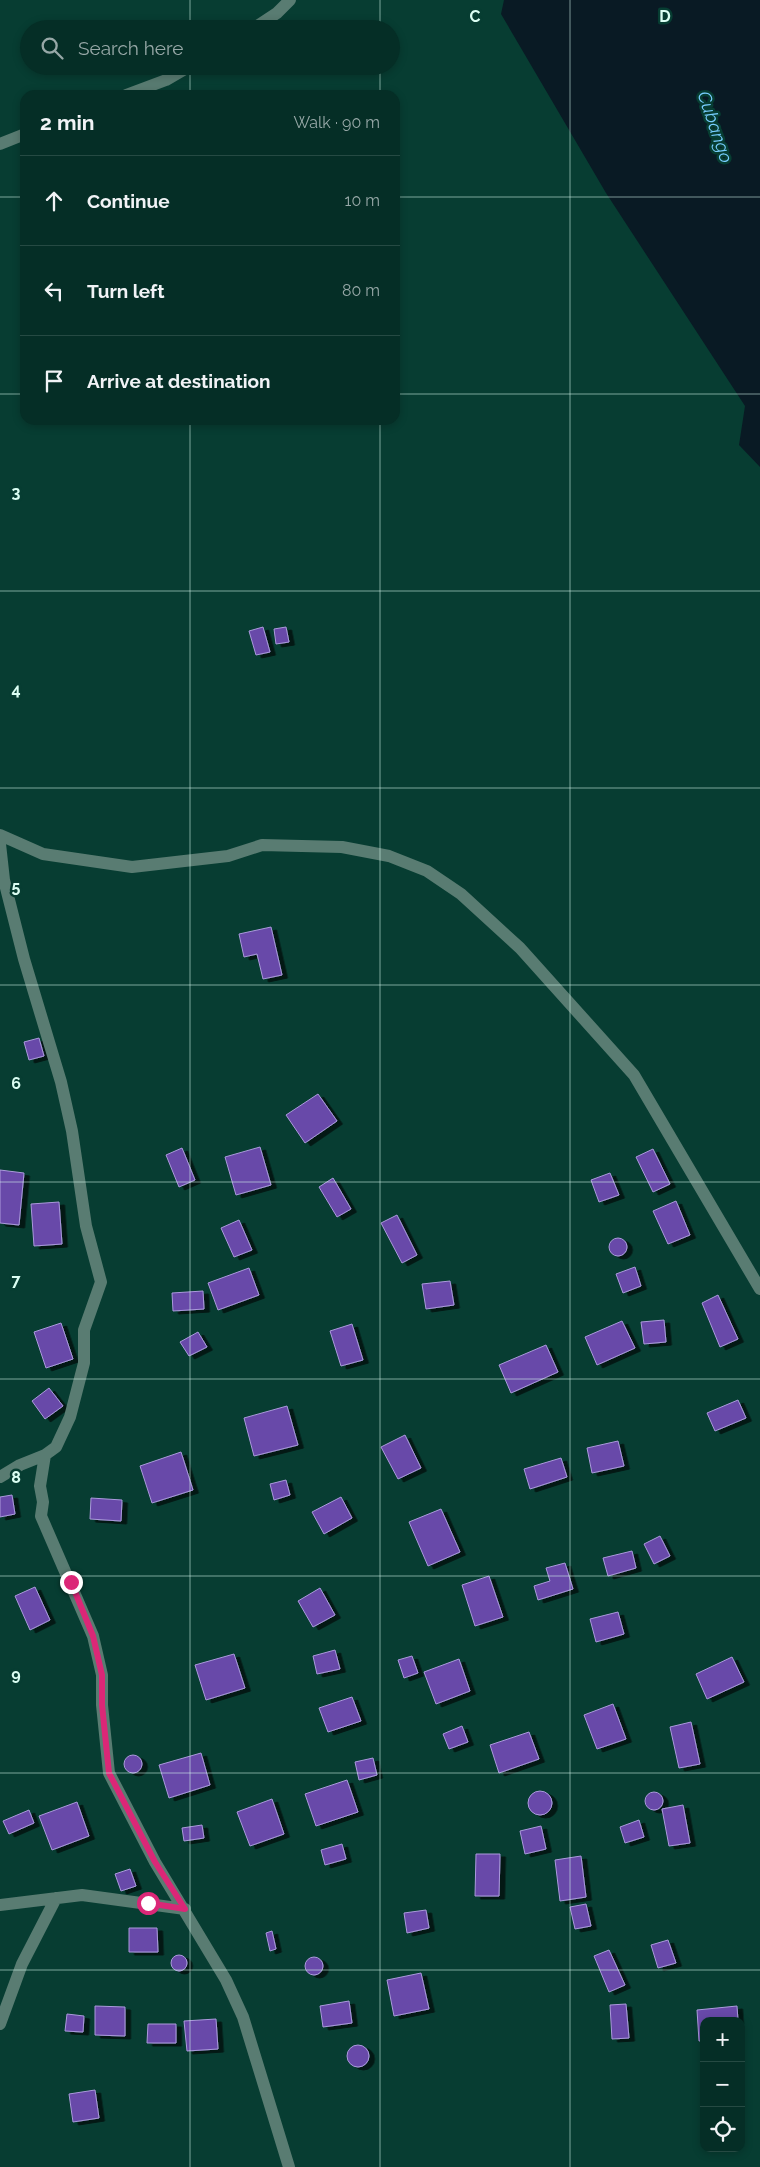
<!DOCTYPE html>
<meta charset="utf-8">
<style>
body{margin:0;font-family:Raleway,sans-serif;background:#0e362e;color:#f1f3f6}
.controls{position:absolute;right:15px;bottom:15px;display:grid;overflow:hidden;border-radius:10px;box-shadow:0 2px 8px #0003}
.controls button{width:45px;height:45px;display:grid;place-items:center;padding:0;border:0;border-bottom:1px solid #264a43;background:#052e26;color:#f1f3f6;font:25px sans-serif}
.stop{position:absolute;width:15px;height:15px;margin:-11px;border:4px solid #db2777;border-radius:50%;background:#fff}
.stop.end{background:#db2777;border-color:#fff;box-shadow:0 1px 5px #0008}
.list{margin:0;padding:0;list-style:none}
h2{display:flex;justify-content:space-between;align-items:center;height:65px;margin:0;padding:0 20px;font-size:21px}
h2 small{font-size:16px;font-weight:400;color:#97a8a7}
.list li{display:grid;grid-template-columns:32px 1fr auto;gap:15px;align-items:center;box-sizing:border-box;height:90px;padding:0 20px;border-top:1px solid #264a43}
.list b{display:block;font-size:19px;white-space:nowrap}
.list em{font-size:16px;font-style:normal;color:#97a8a7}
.icon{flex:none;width:28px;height:28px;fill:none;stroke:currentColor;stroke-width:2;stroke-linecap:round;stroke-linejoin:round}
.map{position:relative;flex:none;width:760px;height:2167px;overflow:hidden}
.search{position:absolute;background:#052e26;box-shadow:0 2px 8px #0003;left:20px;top:20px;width:380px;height:55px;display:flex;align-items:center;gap:12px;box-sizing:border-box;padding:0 18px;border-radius:28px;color:#97a8a7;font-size:19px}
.panel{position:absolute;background:#052e26;box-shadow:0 2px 8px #0003;left:20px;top:90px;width:380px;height:335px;border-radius:15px}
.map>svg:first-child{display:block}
.water{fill:#091a24}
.building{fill:#6848a9;stroke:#ab9adc;filter:url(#shadow)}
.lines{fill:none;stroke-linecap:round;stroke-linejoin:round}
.minor{stroke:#597c72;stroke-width:12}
.route{stroke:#db2777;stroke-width:6}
.grid{fill:none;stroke:#dbfef3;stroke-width:1;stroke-opacity:0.55}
.labels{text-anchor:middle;stroke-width:5;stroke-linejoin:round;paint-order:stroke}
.water-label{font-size:18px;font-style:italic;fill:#78ceff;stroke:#073d32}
.grid-label{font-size:16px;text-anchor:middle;font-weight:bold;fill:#dbfef3;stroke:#073d32;stroke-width:5;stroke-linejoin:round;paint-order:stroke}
</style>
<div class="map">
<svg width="760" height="2167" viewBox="0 0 760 2167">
<defs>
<filter id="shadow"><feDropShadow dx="5.5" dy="3" stdDeviation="0" flood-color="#0009"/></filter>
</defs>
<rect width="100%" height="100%" fill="#073d32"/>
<path class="water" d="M504,0H760V467L739,445L745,406L606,193L501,14Z"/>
<path class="building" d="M263,627L270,652L256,655L249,631Z
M286,627L289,642L276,644L274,629Z
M271,927L282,975L263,979L257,954L244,957L239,934Z
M39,1038L44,1056L29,1060L24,1042Z
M318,1094L337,1121L305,1143L286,1115Z
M260,1147L271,1185L236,1195L225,1157Z
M182,1148L195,1180L179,1187L166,1155Z
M653,1149L670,1184L653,1192L636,1157Z
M0,1170L24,1173L19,1225L0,1223Z
M610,1173L619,1195L599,1202L591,1180Z
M333,1178L351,1209L337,1217L319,1187Z
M676,1201L690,1235L668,1244L653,1211Z
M59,1202L62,1244L34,1246L31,1204Z
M397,1215L417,1255L402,1263L381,1223Z
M239,1220L252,1250L234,1257L221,1228Z
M609 1247a9 9 0 1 1 18 0a9 9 0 1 1-18 0Z
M635,1267L641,1286L623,1293L616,1274Z
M249,1268L259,1295L218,1310L208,1283Z
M450,1281L454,1305L426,1309L422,1284Z
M203,1291L204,1309L173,1311L172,1293Z
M718,1295L738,1339L720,1347L702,1303Z
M664,1320L666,1342L644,1344L641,1322Z
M622,1321L635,1348L597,1365L585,1337Z
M61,1323L73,1359L46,1368L34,1332Z
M352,1324L363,1360L341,1366L330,1331Z
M198,1332L207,1347L189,1356L180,1342Z
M546,1345L558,1372L511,1393L499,1365Z
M49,1388L63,1406L45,1419L32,1401Z
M738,1400L746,1418L715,1431L707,1413Z
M287,1406L298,1445L254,1456L244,1418Z
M405,1435L421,1468L398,1479L381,1447Z
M618,1441L624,1466L592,1473L587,1448Z
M181,1452L193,1490L152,1503L140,1466Z
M561,1458L567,1477L530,1489L524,1469Z
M286,1480L290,1495L274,1500L270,1484Z
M12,1495L15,1514L0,1517V1497Z
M341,1497L352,1518L324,1534L312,1512Z
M91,1498L122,1500L121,1521L90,1519Z
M441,1509L460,1552L428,1566L409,1522Z
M660,1536L670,1556L654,1564L644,1544Z
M632,1551L636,1568L608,1576L603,1558Z
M565,1563L573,1589L538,1600L534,1586L550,1581L546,1568Z
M489,1576L503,1617L475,1626L462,1585Z
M35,1587L50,1620L30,1630L15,1596Z
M320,1588L335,1615L313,1627L298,1601Z
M618,1612L624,1634L596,1642L590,1619Z
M335,1650L340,1669L317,1674L313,1656Z
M234,1654L245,1688L206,1700L195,1665Z
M412,1656L418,1673L404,1678L398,1660Z
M732,1657L744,1682L707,1699L696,1674Z
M459,1659L470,1691L436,1704L424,1672Z
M352,1697L361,1721L328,1732L319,1708Z
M613,1704L626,1739L597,1749L584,1715Z
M691,1722L700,1764L679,1768L670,1727Z
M462,1726L468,1742L449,1749L443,1734Z
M529,1732L539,1759L499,1773L490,1745Z
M201,1753L210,1785L169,1798L159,1765Z
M124 1764a9 9 0 1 1 18 0a9 9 0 1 1-18 0Z
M373,1758L377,1775L359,1780L355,1762Z
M347,1780L358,1812L316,1826L305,1794Z
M528 1803a12 12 0 1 1 24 0a12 12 0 1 1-24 0Z
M645 1801a9 9 0 1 1 18 0a9 9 0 1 1-18 0Z
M272,1799L284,1834L250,1846L237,1812Z
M77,1802L89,1836L52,1850L39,1816Z
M683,1805L690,1843L669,1846L662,1809Z
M29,1810L34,1823L9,1834L3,1821Z
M639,1820L644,1837L625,1843L620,1827Z
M202,1825L204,1838L184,1841L182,1828Z
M541,1826L546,1849L525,1854L520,1831Z
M342,1844L346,1859L325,1865L321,1850Z
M476,1854H500L499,1896H475Z
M581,1856L586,1897L560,1901L555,1860Z
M130,1869L136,1886L121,1891L115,1874Z
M586,1904L591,1926L575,1929L570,1907Z
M426,1910L429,1928L407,1933L404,1913Z
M129,1928H157L158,1952H129Z
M272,1931L276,1949L270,1951L266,1933Z
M668,1940L676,1963L658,1968L651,1945Z
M609,1950L625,1985L609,1992L594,1956Z
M171 1963a8 8 0 1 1 16 0a8 8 0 1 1-16 0Z
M305 1966a9 9 0 1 1 18 0a9 9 0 1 1-18 0Z
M421,1973L429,2009L394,2016L387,1980Z
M349,2001L352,2023L323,2027L320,2006Z
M626,2004L629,2038L612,2039L610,2005Z
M95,2006L125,2007V2036L95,2035Z
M737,2006L738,2021H704V2041H699L697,2010Z
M67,2014L84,2016L83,2032L65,2031Z
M216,2019L218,2049L187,2051L184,2021Z
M148,2024H176V2043H147Z
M347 2056a11 11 0 1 1 22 0a11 11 0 1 1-22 0Z
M95,2090L99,2118L73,2122L69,2094Z"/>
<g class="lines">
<path class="minor" d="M253,29L277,13L290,0
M126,95L166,80L190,66
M0,144L25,134
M0,835L43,854L132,867L228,856L262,845L342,847L389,856L427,871L461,894L520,948L634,1075L760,1289
M0,844L4,880L24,959L61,1082L72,1131L86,1226L101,1282L84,1330V1363L70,1417L56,1447L45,1455L40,1486L43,1502L41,1516L93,1636L102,1675V1705L109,1773L155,1862L226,1980L243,2017L289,2167
M0,1477L20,1465L45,1455
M0,1905L82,1895L185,1909
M0,2024L22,1964L56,1898"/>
</g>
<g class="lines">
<path class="route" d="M71,1582L93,1636L102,1675V1705L109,1773L155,1862L185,1909L148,1903"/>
</g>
<path class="grid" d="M190,0V29M380,0V29M570,0V2167M190,66V95M380,66V95M0,197H25M395,197H760M0,394H25M395,394H760M190,420V2167M380,420V2167M0,591H760M0,788H760M0,985H760M0,1182H760M0,1379H760M0,1576H760M0,1773H760M0,1970H760"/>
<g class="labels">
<g class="water-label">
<text transform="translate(715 127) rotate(71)" y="6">Cubango</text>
</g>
</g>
<g class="grid-label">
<text x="475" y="22">C</text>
<text x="665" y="22">D</text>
<text x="16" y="498">3</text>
<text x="16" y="695">4</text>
<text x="16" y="892">5</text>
<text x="16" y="1089">6</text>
<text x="16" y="1286">7</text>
<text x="16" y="1483">8</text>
<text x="16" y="1680">9</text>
</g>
</svg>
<div class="controls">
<button>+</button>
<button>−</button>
<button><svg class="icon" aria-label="locate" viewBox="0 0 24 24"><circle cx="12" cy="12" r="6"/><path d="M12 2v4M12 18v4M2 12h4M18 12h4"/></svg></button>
</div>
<div class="stop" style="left:148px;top:1903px"></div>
<div class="stop end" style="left:71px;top:1582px"></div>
<div class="search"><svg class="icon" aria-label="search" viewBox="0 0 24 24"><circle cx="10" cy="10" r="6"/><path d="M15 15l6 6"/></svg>Search here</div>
<section class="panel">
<h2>2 min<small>Walk · 90 m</small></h2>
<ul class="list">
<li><svg class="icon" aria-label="ahead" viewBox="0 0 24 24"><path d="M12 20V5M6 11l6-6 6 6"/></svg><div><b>Continue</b></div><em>10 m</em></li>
<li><svg class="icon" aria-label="left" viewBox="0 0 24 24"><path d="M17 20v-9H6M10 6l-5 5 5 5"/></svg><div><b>Turn left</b></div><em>80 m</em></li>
<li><svg class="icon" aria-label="arrive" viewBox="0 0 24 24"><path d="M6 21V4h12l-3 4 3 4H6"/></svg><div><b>Arrive at destination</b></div></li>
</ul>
</section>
</div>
